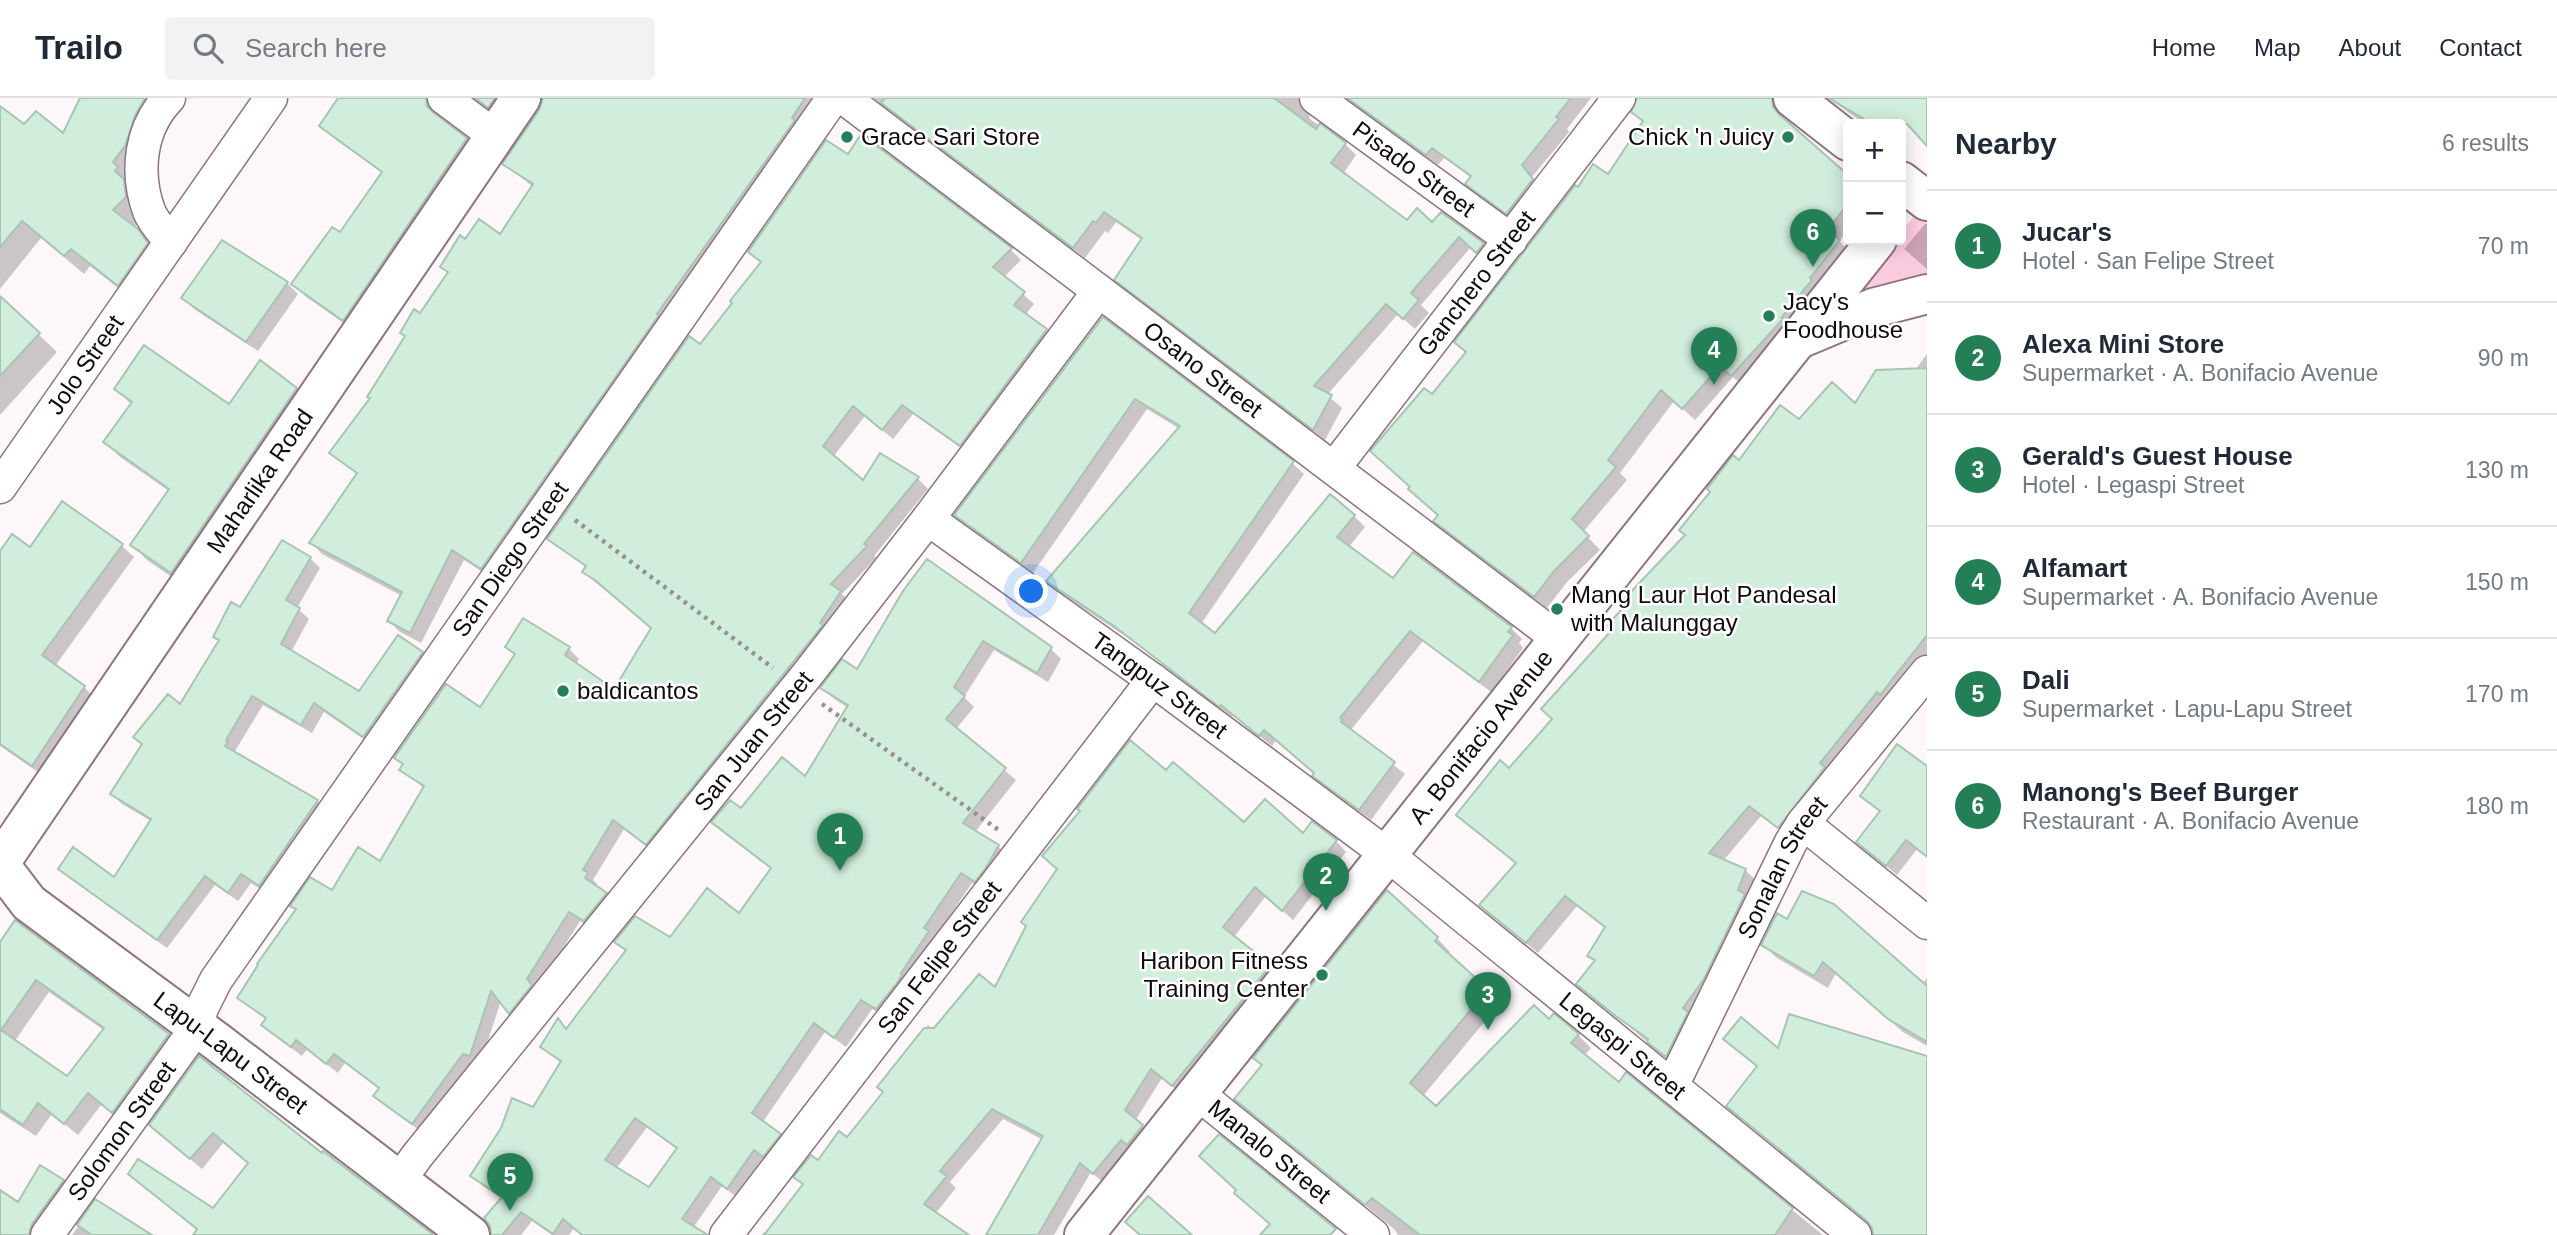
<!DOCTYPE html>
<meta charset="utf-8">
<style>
body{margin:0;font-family:Helvetica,sans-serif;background:#f2f2f3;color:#1f2937}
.controls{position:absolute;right:21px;top:21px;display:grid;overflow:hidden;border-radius:7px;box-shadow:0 4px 18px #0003}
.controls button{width:63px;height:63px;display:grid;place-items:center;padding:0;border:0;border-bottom:2px solid #e0e1e3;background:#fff;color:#1f2937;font:35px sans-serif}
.you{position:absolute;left:1032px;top:494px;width:24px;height:24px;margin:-18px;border:5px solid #fff;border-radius:50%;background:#1a73e8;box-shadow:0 0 0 10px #1a73e833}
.badge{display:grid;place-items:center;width:46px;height:46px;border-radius:50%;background:#238056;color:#fff;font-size:23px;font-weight:700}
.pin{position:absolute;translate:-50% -58px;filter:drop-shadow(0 2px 4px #0008)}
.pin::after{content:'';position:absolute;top:37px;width:24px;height:21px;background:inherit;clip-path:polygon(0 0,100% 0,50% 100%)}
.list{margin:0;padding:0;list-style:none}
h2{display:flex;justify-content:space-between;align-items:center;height:91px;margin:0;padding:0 28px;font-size:30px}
h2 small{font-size:23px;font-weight:400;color:#747a83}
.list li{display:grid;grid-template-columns:46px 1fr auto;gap:21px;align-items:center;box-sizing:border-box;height:112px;padding:0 28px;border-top:2px solid #e0e1e3}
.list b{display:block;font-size:26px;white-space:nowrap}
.list p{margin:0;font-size:23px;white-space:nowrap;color:#747a83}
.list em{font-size:23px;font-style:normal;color:#747a83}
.icon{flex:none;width:38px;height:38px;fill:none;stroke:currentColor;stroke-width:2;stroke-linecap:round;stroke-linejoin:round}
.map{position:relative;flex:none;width:1927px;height:1137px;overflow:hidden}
header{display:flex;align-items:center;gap:42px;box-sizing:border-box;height:98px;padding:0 35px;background:#fff;border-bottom:2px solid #e0e1e3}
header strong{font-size:33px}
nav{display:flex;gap:38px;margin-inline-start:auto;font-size:24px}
.search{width:490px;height:63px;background:#f2f2f3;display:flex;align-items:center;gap:18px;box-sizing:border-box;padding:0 24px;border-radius:7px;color:#747a83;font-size:26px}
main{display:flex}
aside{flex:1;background:#fff}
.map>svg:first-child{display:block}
.green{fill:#fccbe0}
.shadow{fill:#0003;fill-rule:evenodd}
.building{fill:#d1eddc;stroke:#a8c4b3;stroke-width:2;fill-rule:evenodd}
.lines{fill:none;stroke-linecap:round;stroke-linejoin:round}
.street-casing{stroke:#8f737f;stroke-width:35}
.secondary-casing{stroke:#8f737f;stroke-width:42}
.path{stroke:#978f92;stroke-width:4.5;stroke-dasharray:3.5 5;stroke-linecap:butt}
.street{stroke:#fff;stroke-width:32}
.secondary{stroke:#fff;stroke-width:38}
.poi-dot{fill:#238056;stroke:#fff;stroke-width:2.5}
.labels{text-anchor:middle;stroke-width:5;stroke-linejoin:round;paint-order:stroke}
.poi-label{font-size:24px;fill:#12080d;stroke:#fff;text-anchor:start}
.street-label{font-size:24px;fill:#12080d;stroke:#fff}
</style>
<header>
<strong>Trailo</strong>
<div class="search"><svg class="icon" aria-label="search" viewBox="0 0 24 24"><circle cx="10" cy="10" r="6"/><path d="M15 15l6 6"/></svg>Search here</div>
<nav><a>Home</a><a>Map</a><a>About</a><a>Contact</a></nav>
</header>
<main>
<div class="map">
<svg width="1927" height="1137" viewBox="0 0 1927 1137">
<rect width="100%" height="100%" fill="#fef7fa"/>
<path class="green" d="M1919,112L1927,119V194L1832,220L1895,142H1901V134Z"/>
<path class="shadow" d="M82,0H194L181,1L163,19L144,118L133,130L156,152L137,205L90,168L84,176L41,140L0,191V10L24,29L63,38Z
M341,0H441L437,9L438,21L477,53L355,233L305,198L294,186L340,136L383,75L332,39L321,27Z
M473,0H513L500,20Z
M544,0H824L493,481L464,462L421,545L400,534L389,523L402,498L322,456L311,444L358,377L331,354L371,301L420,217L449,175L466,144L501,138L533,89L505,66L541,13Z
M873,0H1313L1308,10L1310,21L1345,46L1356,57L1343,76L1407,124L1432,126L1441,116L1483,146L1494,158L1488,165L1471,149L1421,207L1429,215L1415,231L1398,216L1327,297L1342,310L1325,342L1128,193L1117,181L1142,142L1116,124L1108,135L1105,133L1085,160Z
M1345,0H1591L1567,31L1569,34L1532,79L1543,94L1519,126L1479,97L1467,86L1472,80L1444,60L1438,67Z
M1641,0H1787L1783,11L1784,21L1788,26L1848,79V132L1839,143L1851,155L1744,289L1733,279L1695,322L1674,303L1620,375L1627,382L1583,434L1600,452L1567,484L1547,510L1448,435L1436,423L1440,418L1432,299L1468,255L1578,91L1609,79L1644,25L1633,14Z
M1828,0H1927V44L1906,22L1901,31V26H1865Z
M861,38L1011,152L1021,162L1004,179L1034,206L1025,217L1057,243L971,357L913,316L893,341L865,318L833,359L864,384L881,357L918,381L928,391L874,458L876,460L842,496L851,505L657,756L624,731L593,782L597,786L595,789L616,807L595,833L580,823L537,892L520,925L501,903L480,967L423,1035L386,1008L375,998L380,991L345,965L338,975L307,951L302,958L274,937L263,926L267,922L239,900L297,812L293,808L333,795L380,765L424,690L401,671L404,668L396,660L480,611L516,558L507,549L569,551L579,561L576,566L615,594L652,531L595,484L584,473L587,470L550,440Z
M1925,126H1927V171L1904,151Z
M287,185L298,196L258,253L194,211L183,200Z
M0,200L57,254L0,317Z
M1103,221L1292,365L1304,376L1201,526L1216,538L1354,418L1365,429L1348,450L1393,483L1511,530L1522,541L1519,545L1523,550L1491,594L1423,543L1350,633L1405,676L1371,722L1326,689L1315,676L1276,642L1272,648L1233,617L1232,619L1128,540L1059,494L1048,483L1180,331L1147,311L1033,475L968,428L956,417Z
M1927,256V560L1790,740L1761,718L1723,763L1745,772L1757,783L1677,969L1579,886L1596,864L1590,858L1606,830L1577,808L1538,855L1481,807L1517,766L1470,728L1510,672L1554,622L1631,504L1687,437L1739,364L1799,324L1856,307L1915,272Z
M116,291L229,308L296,291L311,306L186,489L147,462L133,447L169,393L120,359L105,344L132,307Z
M121,447L134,459L55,568L84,589L96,601L45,679L0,648V456L30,451Z
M310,460L320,470L297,510L309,521L291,554L360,595L422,556L431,566L374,648L324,614L312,635L263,607L235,653L317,703L326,713L270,797L251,785L238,803L215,787L167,850L70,780L60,771L114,781L151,723L122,706L112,696L181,608L220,544L216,539L241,511Z
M905,494L1051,551L1061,561L1048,584L994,552L964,599L974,609L956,631L1016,682L975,734L998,748L1009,759L986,793L972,785L934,841L888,921L872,911L846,949L825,934L762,1025L790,1048L738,1100L722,1088L693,1130L700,1137H582L574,1130L569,1137H552L532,1123L521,1137H493L503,1101L483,1088L472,1078L534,1011L561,965L542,949L559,923L567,932L627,854L616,844L670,842L739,817L772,771L714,724L806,681L848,610L833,600L822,590L858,573ZM647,1029L677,1051L649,1092L616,1071Z
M1927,670V759L1917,751L1897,777L1858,744L1881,714L1862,698Z
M1166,674L1244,726L1336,743L1346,754L1293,822L1266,798L1234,839L1280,879L1183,997L1162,980L1135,1023L1152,1038L1104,1085L1091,1074L1054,1137H988L1043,1042L1003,1021L950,1084L956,1090L935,1116L965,1137H761L764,1134L767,1136L804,1087L796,1079L847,1041L885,994L879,989L928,927L934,932L996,892Z
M1387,795L1437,840L1450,854L1448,857L1500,905L1423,998L1436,1010L1549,924L1578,937L1591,950L1584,958L1619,986L1626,977L1823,1137H1398L1395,1132L1236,1001L1264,968Z
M16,824L168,937L181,950L126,1026L101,1007L78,1037L52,1016L36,1038L0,1015V847ZM49,894L105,933L68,981L14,944Z
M1763,847L1922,886L1927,880V948L1903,934L1836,875L1828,890L1777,860Z
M1725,941L1779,953L1927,960V1137H1874L1872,1128L1741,1021L1728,1008L1758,970Z
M199,960L322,1057L431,1137H199L201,1134L130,1076L213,1113L249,1066L224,1044L202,1071L162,1037Z
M63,1083L75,1096L46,1137H25L0,1121V1092L20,1104Z
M96,1104L149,1137H72Z"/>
<path class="building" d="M80,0H145L135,18L125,48L113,64L118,69L115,73L124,81L126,99L113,112L138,131L148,145L118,188L71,151L64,158L22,123L0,149V8L24,26L36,13L63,35Z
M338,0H426L427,8L433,14L467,40L343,223L291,186L332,129L340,134L382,74L319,28Z
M475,0H495L488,10Z
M543,0H805L792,20L795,22L657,216L659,217L481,471L452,452L410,535L387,523L402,494L309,445L357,375L329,355L370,300L367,299L405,238L400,235L414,211L420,215L448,174L440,169L460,137L465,141L479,121L500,136L533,86L502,66L539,12Z
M885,0H1274L1316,31L1320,25L1346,45L1331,65L1407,122L1417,110L1432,124L1441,114L1484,145L1476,155L1459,139L1411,195L1419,202L1403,221L1386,206L1314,288L1332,297L1313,332L1114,182L1142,140L1104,114L1096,125L1093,123L1073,150L881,5Z
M1347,0H1571L1556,19L1559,21L1522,67L1533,81L1506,116L1465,86L1471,78L1432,50L1426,57Z
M1637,0H1772L1773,9L1780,17L1848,77V106L1827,132L1840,142L1810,180L1812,182L1781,220L1783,221L1731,278L1720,268L1682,311L1661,292L1608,362L1616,369L1572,421L1589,438L1555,472L1534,499L1433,423L1438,417L1408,391L1410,389L1370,353L1424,290L1432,296L1466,254L1454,244L1573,90L1575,87L1578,89L1593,66L1608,76L1643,23L1631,14Z
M1829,0H1927V48L1907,26H1872Z
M861,36L1012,150L993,169L1025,194L1014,207L1047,231L960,348L902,307L882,332L853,308L823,348L863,382L880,355L919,379L864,446L867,448L831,486L841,493L820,525L823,527L646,747L613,722L583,772L588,774L585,780L607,795L584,823L569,814L527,881L532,887L509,916L491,893L470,958L463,956L412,1026L373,998L379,990L334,956L326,966L296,942L291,949L261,927L266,920L237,900L258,867L257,866L296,811L290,808L310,779L332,792L358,749L380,763L424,688L399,672L403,666L394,660L446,586L480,609L515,556L505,549L523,520L570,549L565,557L614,591L651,530L596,483L582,474L586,468L547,441L689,238L700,246L732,205L730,203L761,164L748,154L826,42L848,56Z
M222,142L288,184L246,244L181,200Z
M0,198L40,235L0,278Z
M1103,219L1294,363L1189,515L1215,535L1330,396L1355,417L1337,439L1393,480L1413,454L1512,529L1508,534L1513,537L1479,584L1410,533L1340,620L1343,622L1341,624L1395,664L1359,712L1312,678L1314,675L1264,632L1259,638L1221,607L1219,609L1114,528L1046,483L1180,328L1135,301L1021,465L954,417Z
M144,247L229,306L260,262L297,290L171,475L130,447L169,391L103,344L132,304L114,291Z
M1927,270V537L1880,597L1877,594L1820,665L1825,669L1778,730L1749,708L1709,755L1746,771L1738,792L1745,796L1704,881L1683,910L1688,914L1666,959L1647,944L1648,941L1617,919L1576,886L1595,862L1587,858L1605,829L1565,798L1526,845L1479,807L1516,765L1456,717L1500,662L1509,670L1552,621L1541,611L1611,533L1606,528L1629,504L1625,500L1685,437L1679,432L1710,394L1707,391L1733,357L1739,362L1780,307L1799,321L1832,284L1855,305L1876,272Z
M62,403L123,446L42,557L85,588L32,668L0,646V453L12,436L30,449Z
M282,442L311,459L286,502L300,510L281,546L359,593L398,537L423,554L363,639L314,605L301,627L252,598L226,642L228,644L225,648L318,702L259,788L241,776L228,795L205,778L157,842L58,771L73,749L114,779L151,721L110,696L142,646L133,639L168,596L180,606L219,542L213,539L231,504L240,509Z
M927,461L1052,549L1037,575L983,543L954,589L965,598L946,621L1006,670L963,725L999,747L985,771L975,784L961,775L924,830L929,833L901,875L902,876L898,884L876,911L861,902L834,940L814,925L752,1015L781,1036L763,1059L754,1052L727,1091L711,1079L682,1121L708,1137H582L563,1121L553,1136L521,1114L502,1137H491L490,1128L484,1120L502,1099L470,1078L501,1030L512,1000L533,1009L561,963L540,949L558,920L566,931L626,852L614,844L635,818L670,839L707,790L739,815L771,770L711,724L730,702L741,710L782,659L805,678L848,607L820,590L842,561L857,571L903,493ZM635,1020L677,1050L649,1089L605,1062Z
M1130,642L1166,672L1173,664L1244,724L1265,701L1303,735L1312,723L1337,742L1282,813L1255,789L1223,829L1271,867L1172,988L1151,971L1125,1012L1143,1027L1127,1047L1121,1042L1093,1076L1080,1065L1038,1137H986L1043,1038L992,1011L940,1073L947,1078L924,1106L969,1137H764L803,1086L793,1079L811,1057L818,1062L839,1033L847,1039L883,994L877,989L924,930H934L979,876L995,889L1026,828L1021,824L1057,771L1042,758L1080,713L1077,711Z
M1897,646L1927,668V759L1906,742L1886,768L1856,744L1880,713L1860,698Z
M1387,792L1438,839L1435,843L1488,891L1410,985L1436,1008L1534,907L1549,921L1554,915L1579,936L1571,945L1619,984L1626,974L1793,1110L1775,1137H1420L1372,1100L1365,1107L1234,1001L1262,967L1253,960Z
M1802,793L1834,806L1927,888V944L1888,921L1823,864L1814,878L1761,847L1777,815L1787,821Z
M15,822L169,936L112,1015L88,995L64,1026L38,1005L23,1027L0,1011V844ZM36,882L104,930L67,978L1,932Z
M1789,916L1927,958V1137H1873L1872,1130L1867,1123L1726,1008L1757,968L1723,941L1741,919L1778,950Z
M199,958L322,1055L323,1053L434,1137H193L197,1131L128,1076L138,1061L213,1110L248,1065L213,1035L190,1061L149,1027Z
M1219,1036L1336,1131L1330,1137H1260L1270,1126L1234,1095L1236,1092L1199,1058Z
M40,1067L64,1082L32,1126L29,1137H0V1092L18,1104Z
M1148,1098L1192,1137H1140L1125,1124Z
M95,1101L100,1104L152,1137H92L77,1127Z"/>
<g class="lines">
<g class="street-casing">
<g id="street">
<path d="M169,0C140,30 135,74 149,113C153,124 164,135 171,144"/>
<path d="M444,0L495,38"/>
<path id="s1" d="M844,0L1560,542"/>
<path id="s2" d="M1316,0L1511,142"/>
<path id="s3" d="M1334,370L1619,0"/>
<path id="s4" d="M0,389L271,0"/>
<path id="s5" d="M928,421L1153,582L1388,757L1855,1137"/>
<path d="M1803,725L1927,825"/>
<path id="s6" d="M1672,988L1791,744L1803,725L1927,574"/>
<path id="s7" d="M1197,995L1373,1137"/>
<path id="s8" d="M399,1083L417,1058L807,577L928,421L1099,193"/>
<path id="s9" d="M47,1137L197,929L202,910L216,882L833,0"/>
<path id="s10" d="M726,1137L1153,582"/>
</g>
</g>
<g class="secondary-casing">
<g id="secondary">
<path d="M1793,0L1848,43"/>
<path d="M1901,83L1927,103"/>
<path d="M1804,239L1873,210L1927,196"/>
<path id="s11" d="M0,765L521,0"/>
<path id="s12" d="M0,767L29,805L216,943L470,1137"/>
<path id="s13" d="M1084,1137L1877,142"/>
</g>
</g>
<path class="path" d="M575,422L773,570
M822,606L1000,733"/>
<use href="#street" class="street"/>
<use href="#secondary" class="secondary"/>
</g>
<g class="poi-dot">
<circle cx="847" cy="39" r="7"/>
<circle cx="1788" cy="39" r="7"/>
<circle cx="1769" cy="218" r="7"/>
<circle cx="1557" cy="511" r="7"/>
<circle cx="563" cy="593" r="7"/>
<circle cx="1322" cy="877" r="7"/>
</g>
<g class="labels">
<g class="poi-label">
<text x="861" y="47">Grace Sari Store</text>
<text x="1774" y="47" text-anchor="end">Chick 'n Juicy</text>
<text x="1783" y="212">Jacy's<tspan x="1783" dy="28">Foodhouse</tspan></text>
<text x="1571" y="505">Mang Laur Hot Pandesal<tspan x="1571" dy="28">with Malunggay</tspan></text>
<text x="577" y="601">baldicantos</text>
<text x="1308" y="871" text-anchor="end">Haribon Fitness<tspan x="1308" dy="28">Training Center</tspan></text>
</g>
<g class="street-label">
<text dy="8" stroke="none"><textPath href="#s2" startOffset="121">Pisado Street</textPath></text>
<text dy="8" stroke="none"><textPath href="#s3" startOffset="233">Ganchero Street</textPath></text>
<text dy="8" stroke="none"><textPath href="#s4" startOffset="149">Jolo Street</textPath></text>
<text dy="8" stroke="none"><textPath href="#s1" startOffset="450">Osano Street</textPath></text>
<text dy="8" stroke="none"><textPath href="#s11" startOffset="462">Maharlika Road</textPath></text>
<text dy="8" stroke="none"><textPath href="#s9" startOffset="821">San Diego Street</textPath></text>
<text dy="8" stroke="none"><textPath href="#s5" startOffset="285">Tangpuz Street</textPath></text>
<text dy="8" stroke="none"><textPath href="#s13" startOffset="637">A. Bonifacio Avenue</textPath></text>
<text dy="8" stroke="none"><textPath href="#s8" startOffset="565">San Juan Street</textPath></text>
<text dy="8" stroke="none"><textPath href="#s6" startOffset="245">Sonalan Street</textPath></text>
<text dy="8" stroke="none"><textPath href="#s10" startOffset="350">San Felipe Street</textPath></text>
<text dy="8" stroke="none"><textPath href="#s5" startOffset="872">Legaspi Street</textPath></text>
<text dy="8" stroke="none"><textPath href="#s12" startOffset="299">Lapu-Lapu Street</textPath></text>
<text dy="8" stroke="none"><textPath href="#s9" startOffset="128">Solomon Street</textPath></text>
<text dy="8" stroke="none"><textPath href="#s7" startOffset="93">Manalo Street</textPath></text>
</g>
</g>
</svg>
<div class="controls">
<button>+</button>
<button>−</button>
</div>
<div class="you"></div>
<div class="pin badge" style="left:840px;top:773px">1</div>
<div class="pin badge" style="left:1326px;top:813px">2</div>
<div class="pin badge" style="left:1488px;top:932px">3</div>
<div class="pin badge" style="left:1714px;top:287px">4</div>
<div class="pin badge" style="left:510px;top:1113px">5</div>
<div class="pin badge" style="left:1813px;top:169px">6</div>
</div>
<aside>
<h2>Nearby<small>6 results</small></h2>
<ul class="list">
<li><span class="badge">1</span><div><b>Jucar's</b><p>Hotel · San Felipe Street</p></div><em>70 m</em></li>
<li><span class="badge">2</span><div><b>Alexa Mini Store</b><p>Supermarket · A. Bonifacio Avenue</p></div><em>90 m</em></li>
<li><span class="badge">3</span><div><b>Gerald's Guest House</b><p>Hotel · Legaspi Street</p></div><em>130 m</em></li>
<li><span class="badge">4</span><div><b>Alfamart</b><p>Supermarket · A. Bonifacio Avenue</p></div><em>150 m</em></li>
<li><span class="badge">5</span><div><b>Dali</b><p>Supermarket · Lapu-Lapu Street</p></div><em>170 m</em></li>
<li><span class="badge">6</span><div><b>Manong's Beef Burger</b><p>Restaurant · A. Bonifacio Avenue</p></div><em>180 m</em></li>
</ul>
</aside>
</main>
